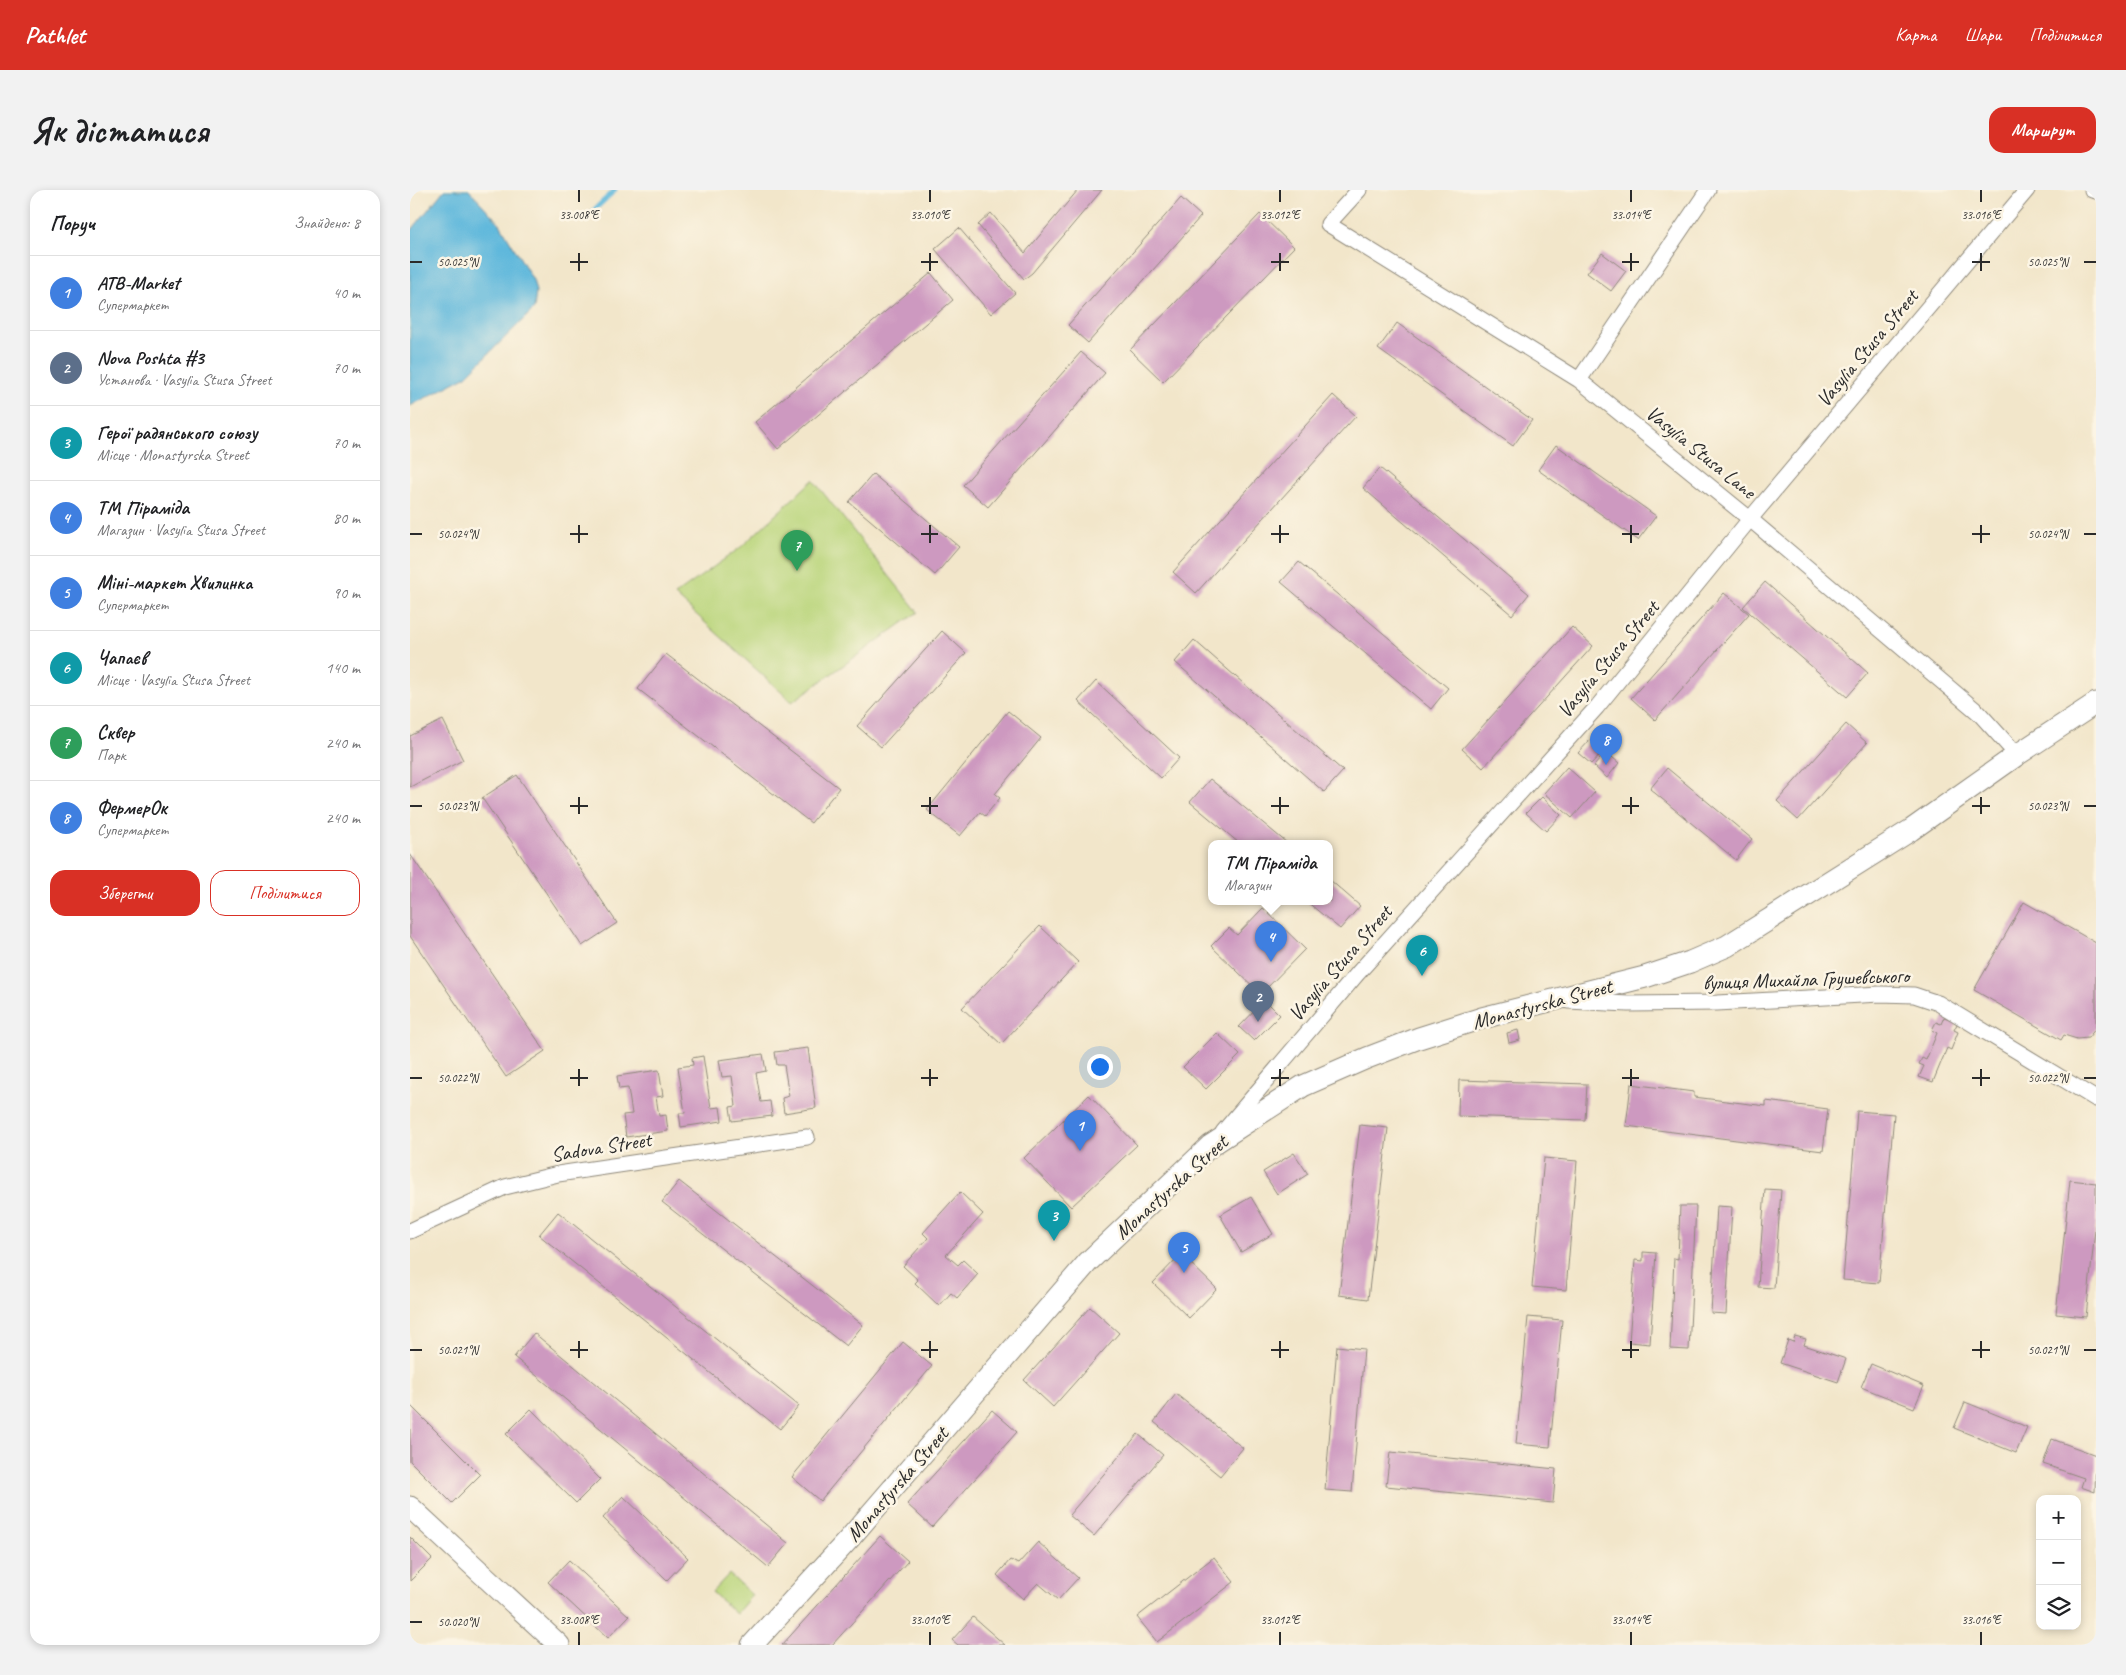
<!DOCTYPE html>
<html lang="uk">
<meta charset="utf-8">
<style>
body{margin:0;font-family:Caveat,sans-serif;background:#f2f2f2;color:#202124}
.controls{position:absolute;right:15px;bottom:15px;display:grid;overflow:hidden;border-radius:10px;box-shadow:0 2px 8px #0003}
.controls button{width:45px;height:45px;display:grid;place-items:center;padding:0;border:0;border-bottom:1px solid #e0e0e0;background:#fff;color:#202124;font:25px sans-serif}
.you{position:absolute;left:689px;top:876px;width:18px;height:18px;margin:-12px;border:4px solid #fff;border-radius:50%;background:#1a73e8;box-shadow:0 0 0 8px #1a73e833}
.badge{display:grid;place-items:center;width:32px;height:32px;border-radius:50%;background:#d93025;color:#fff;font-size:16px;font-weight:700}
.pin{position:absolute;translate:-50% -41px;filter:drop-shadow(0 1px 2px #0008)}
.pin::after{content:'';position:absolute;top:26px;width:18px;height:15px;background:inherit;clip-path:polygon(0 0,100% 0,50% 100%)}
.popup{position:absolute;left:798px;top:650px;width:125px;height:65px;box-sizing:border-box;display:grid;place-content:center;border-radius:10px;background:#fff;filter:drop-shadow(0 1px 4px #0005);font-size:16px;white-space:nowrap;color:#757577}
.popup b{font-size:19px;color:#202124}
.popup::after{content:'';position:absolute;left:50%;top:100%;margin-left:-10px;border:10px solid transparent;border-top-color:#fff}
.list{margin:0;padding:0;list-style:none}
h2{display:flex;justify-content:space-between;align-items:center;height:65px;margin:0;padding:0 20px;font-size:21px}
h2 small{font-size:16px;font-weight:400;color:#757577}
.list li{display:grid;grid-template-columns:32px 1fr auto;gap:15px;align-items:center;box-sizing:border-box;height:75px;padding:0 20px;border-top:1px solid #e0e0e0}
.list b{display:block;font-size:19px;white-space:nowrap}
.list p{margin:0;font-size:16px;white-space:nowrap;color:#757577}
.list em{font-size:16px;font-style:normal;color:#757577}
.actions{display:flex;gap:10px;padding:15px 20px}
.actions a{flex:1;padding:11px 0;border:1px solid #d93025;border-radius:15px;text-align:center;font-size:18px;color:#d93025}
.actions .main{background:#d93025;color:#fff}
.icon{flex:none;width:28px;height:28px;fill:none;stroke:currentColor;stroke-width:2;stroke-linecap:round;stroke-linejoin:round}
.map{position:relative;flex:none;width:1686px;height:1455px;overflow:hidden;border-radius:15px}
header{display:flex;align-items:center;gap:30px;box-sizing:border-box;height:70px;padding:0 25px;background:#d93025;color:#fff}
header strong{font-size:24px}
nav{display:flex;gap:28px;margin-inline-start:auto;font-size:18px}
.intro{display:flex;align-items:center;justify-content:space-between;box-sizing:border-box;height:120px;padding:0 30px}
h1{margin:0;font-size:35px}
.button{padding:12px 22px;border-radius:15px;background:#d93025;color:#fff;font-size:18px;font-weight:700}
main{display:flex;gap:30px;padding:0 30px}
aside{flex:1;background:#fff;border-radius:15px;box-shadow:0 2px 8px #0003}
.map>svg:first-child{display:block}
.green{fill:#bad57b;stroke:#728053}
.water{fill:#5eb8dc;stroke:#447284}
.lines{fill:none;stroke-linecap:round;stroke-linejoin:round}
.stream{stroke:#5eb8dc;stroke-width:5}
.building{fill:#cd99c0}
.minor-casing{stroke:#8e887a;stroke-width:17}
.secondary-casing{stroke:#8e887a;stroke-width:23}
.minor{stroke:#fff;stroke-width:15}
.secondary{stroke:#fff;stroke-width:21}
.ticks{fill:none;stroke:#2b2b2b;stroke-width:2}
.labels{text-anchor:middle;stroke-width:5;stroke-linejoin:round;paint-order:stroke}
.street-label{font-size:21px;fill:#2b2b2b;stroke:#fcf5e5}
.ticks-label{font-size:12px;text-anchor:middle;fill:#2b2b2b;stroke:#fcf5e5;stroke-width:5;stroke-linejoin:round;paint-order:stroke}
</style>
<header>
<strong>Pathlet</strong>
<nav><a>Карта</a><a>Шари</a><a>Поділитися</a></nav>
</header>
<div class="intro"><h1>Як дістатися</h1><a class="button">Маршрут</a></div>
<main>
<aside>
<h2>Поруч<small>Знайдено: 8</small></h2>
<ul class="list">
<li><span class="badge" style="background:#3f7fe0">1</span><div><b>ATB-Market</b><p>Супермаркет</p></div><em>40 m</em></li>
<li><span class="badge" style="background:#5c6f8a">2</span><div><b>Nova Poshta #3</b><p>Установа · Vasylia Stusa Street</p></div><em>70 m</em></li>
<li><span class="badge" style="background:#0f9aa8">3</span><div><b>Герої радянського союзу</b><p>Місце · Monastyrska Street</p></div><em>70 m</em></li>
<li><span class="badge" style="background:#3f7fe0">4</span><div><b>ТМ Піраміда</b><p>Магазин · Vasylia Stusa Street</p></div><em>80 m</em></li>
<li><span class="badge" style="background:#3f7fe0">5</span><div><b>Міні-маркет Хвилинка</b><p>Супермаркет</p></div><em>90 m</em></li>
<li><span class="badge" style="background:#0f9aa8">6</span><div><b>Чапаєв</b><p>Місце · Vasylia Stusa Street</p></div><em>140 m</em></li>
<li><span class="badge" style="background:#2e9e5b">7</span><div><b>Сквер</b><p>Парк</p></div><em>240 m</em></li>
<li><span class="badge" style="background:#3f7fe0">8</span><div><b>ФермерОк</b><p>Супермаркет</p></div><em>240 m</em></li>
</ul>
<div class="actions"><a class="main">Зберегти</a><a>Поділитися</a></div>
</aside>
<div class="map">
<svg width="1686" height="1455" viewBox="0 0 1686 1455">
<rect width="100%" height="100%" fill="#fcf5e5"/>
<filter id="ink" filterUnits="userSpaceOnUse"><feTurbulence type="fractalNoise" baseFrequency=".02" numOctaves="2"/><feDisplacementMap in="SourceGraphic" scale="10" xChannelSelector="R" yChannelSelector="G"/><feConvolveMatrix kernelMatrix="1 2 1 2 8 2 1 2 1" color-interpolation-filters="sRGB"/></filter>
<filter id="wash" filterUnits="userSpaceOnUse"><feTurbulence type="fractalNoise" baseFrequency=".0096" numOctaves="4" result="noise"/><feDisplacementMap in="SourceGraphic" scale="20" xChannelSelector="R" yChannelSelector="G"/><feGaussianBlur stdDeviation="1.12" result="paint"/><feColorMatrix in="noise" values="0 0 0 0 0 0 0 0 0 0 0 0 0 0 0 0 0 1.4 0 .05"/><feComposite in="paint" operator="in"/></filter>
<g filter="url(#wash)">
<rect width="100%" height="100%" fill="#f2e6ca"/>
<path class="green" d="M403,290L508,422L382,512L265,405L331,357Z
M319,1384L342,1405L326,1424L302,1402Z"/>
<path class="water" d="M34,0H59L90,34L123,90L126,102L124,119L55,187L0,216V42Z"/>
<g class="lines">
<path class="stream" d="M184,20L205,0"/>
</g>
<g id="blocks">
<path class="building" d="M668,0H692L622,83L614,89L568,35L581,23L615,63Z
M771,8L791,26L678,153L658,135Z
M850,24L884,57L753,192L720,160Z
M549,38L605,103L581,124L525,59Z
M1192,63L1216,81L1201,101L1177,83Z
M521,83L543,110L368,259L345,232Z
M987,133L1122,230L1103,256L968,159Z
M671,162L695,183L578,317L553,295Z
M923,205L946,226L786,403L763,382Z
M1146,255L1246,326L1228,350L1128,280Z
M970,278L1119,404L1102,425L953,298Z
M463,284L549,357L525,385L439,312Z
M889,372L1038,498L1021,519L871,392Z
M1355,392L1458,483L1437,507L1333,417Z
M1314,403L1339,424L1245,530L1221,508Z
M1162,437L1183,456L1073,578L1052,559Z
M532,441L556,463L471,557L447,536Z
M784,450L933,581L914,602L765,472Z
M256,464L429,598L401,633L228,499Z
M686,491L769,568L751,588L668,511Z
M598,521L631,548L585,604L590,608L575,626L570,622L550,646L517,620Z
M33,530L53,570L0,597V546Z
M1436,534L1457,553L1388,630L1367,611Z
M1181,549L1194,560L1181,574L1168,563Z
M1196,562L1209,573L1197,588L1184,576Z
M1157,577L1185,602L1162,628L1134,603Z
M1257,578L1342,649L1326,670L1240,599Z
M107,585L207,733L172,756L72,608Z
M800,589L877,653H829L780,612Z
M1132,607L1151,625L1136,641L1116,623Z
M0,664L135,861L96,887L0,746Z
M920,690L950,716L930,739L896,711H920Z
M1614,712L1686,753V838L1678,848L1667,849L1654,845L1651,850L1564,800Z
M853,718L895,759L851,804L801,756L819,738L827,745Z
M630,736L668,772L591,854L552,818Z
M855,810L870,825L844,851L829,837Z
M1534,827L1548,832L1544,840L1548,842L1541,860L1537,858L1523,892L1509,887L1514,876L1509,874L1512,868L1516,870L1527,843L1522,840L1526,832L1531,834Z
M1108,840L1110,850L1099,853L1097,843Z
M807,843L830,865L796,899L773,877Z
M398,858L406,918L374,923L372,908L379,906L374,875H367L365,862Z
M353,864L356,881L346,883L351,912L360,911L362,926L322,931L320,917L326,916L322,886L312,887L309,870Z
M293,866L301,918L310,917L312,931L271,937L269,923H275L268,877L283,875L282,868Z
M249,880L253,906L246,907L249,926L256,925L258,941L216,947L213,925L222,924L218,898L209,899L207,886Z
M1049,890L1177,894L1175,930L1048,926Z
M1221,894L1284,902V907L1356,916V911L1418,919L1413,961L1216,936Z
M679,905L727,955L661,1017L614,968Z
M1447,921L1484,924L1469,1093L1433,1090Z
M950,935L978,938L958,1109L929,1105Z
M884,963L898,984L867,1004L853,982Z
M1134,968L1167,971L1156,1100L1122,1097Z
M1660,990L1686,993V1030L1676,1127L1646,1124Z
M269,991L453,1135L436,1156L252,1012Z
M1355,999L1371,1000L1364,1098L1348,1097Z
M550,1002L573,1024L536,1065L548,1075L553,1070L568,1084L547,1108L541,1103L529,1116L505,1093L508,1090L493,1076L518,1048L513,1043Z
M841,1007L863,1044L831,1062L810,1025Z
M1270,1016H1286L1279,1160L1260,1159L1264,1068L1268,1069Z
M1307,1016L1322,1017L1316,1124L1301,1123Z
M148,1022L389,1216L370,1239L129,1045Z
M1233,1062L1246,1063L1240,1154L1219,1152L1225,1070L1233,1071Z
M771,1064L807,1099L779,1128L743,1093Z
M680,1117L709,1143L643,1217L614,1190Z
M1118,1127L1152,1130L1140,1257L1106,1254Z
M124,1143L378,1353L358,1377L104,1167Z
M1385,1146L1396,1149L1394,1155L1436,1169L1428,1192L1370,1173L1378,1150L1383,1152Z
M493,1152L522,1176L410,1311L382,1287Z
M927,1156L954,1159L942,1302L915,1300Z
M1461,1174L1514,1196L1504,1218L1451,1197Z
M766,1204L833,1258L810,1286L744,1232Z
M1555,1212L1617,1237L1606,1263L1544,1238Z
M0,1215L70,1285L42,1313L0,1271Z
M121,1219L190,1289L166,1313L96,1244Z
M582,1220L607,1242L522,1337L497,1314Z
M728,1244L753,1265L684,1346L659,1325Z
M1642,1249L1686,1265L1685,1302L1671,1297L1674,1288L1633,1274Z
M980,1262L1146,1279L1143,1313L976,1296Z
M213,1306L278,1368L257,1390L193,1328Z
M470,1346L498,1371L422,1455H372Z
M0,1347L22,1369L0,1391Z
M628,1352L668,1388L648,1410L628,1393L613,1409L587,1385L600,1370L608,1374Z
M804,1367L824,1392L747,1452L727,1427Z
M159,1370L219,1426L198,1448L138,1392Z
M563,1427L595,1455H548L542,1450Z"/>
</g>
</g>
<g filter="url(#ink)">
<use href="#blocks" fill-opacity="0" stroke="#8e887a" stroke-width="1"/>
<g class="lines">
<g class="minor-casing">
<path id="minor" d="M949,0L918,34L1169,190L1340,329L1569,523L1607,565
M1682,0L1686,1
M1169,190L1298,0
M1158,811L1218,814L1307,813L1470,804L1504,805L1528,813L1686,909
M813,942L948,783L1187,517L1340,329L1617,0
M0,1041L95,997L148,984L397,947"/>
</g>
<g class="secondary-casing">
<path id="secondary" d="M0,1317L149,1455
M342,1455L439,1349L678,1072L800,956L893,896L957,868L1009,848L1072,828L1235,787L1280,772L1317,756L1501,640L1607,565L1686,513"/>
</g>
<use href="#minor" class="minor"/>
<use href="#secondary" class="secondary"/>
</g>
</g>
<path class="ticks" d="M169,0V12M520,0V12M870,0V12M1221,0V12M1571,0V12M169,63V81M520,63V81M870,63V81M1221,63V81M1571,63V81M0,72H12M160,72H178M511,72H528M861,72H879M1212,72H1229M1562,72H1580M1674,72H1686M169,335V353M520,335V353M870,335V353M1221,335V353M1571,335V353M0,344H12M160,344H178M511,344H528M861,344H879M1212,344H1229M1562,344H1580M1674,344H1686M169,607V624M520,607V624M870,607V624M1221,607V624M1571,607V624M0,616H12M160,616H178M511,616H528M861,616H879M1212,616H1229M1562,616H1580M1674,616H1686M169,879V896M520,879V896M870,879V896M1221,879V896M1571,879V896M0,888H12M160,888H178M511,888H528M861,888H879M1212,888H1229M1562,888H1580M1674,888H1686M169,1151V1168M520,1151V1168M870,1151V1168M1221,1151V1168M1571,1151V1168M0,1160H12M160,1160H178M511,1160H528M861,1160H879M1212,1160H1229M1562,1160H1580M1674,1160H1686M0,1432H12M169,1442V1455M520,1442V1455M870,1442V1455M1221,1442V1455M1571,1442V1455"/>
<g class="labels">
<g class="street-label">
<text transform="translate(1457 158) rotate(-50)" y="7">Vasylia Stusa Street</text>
<text transform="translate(1291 262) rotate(39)" y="7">Vasylia Stusa Lane</text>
<text transform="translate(1198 469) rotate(-50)" y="7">Vasylia Stusa Street</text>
<text transform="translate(930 773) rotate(-49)" y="7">Vasylia Stusa Street</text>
<text transform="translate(1396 789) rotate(-2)" y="7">вулиця Михайла Грушевського</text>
<text transform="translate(1132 814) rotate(-15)" y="7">Monastyrska Street</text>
<text transform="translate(191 957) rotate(-9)" y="7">Sadova Street</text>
<text transform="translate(761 997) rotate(-42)" y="7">Monastyrska Street</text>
<text transform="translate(487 1294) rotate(-49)" y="7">Monastyrska Street</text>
</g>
</g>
<g class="ticks-label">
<text x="169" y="29">33.008°E</text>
<text x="520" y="29">33.010°E</text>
<text x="870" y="29">33.012°E</text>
<text x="1221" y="29">33.014°E</text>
<text x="1571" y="29">33.016°E</text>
<text x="48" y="76">50.025°N</text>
<text x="1638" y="76">50.025°N</text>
<text x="48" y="348">50.024°N</text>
<text x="1638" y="348">50.024°N</text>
<text x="48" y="620">50.023°N</text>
<text x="1638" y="620">50.023°N</text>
<text x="48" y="892">50.022°N</text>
<text x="1638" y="892">50.022°N</text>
<text x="48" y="1164">50.021°N</text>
<text x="1638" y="1164">50.021°N</text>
<text x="169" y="1434">33.008°E</text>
<text x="520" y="1434">33.010°E</text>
<text x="870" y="1434">33.012°E</text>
<text x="1221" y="1434">33.014°E</text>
<text x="1571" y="1434">33.016°E</text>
<text x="48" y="1436">50.020°N</text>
</g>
</svg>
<div class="controls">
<button>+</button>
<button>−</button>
<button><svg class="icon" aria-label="layers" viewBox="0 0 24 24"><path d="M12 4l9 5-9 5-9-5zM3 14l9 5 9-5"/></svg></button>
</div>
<div class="you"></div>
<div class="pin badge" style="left:670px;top:961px;background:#3f7fe0">1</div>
<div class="pin badge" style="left:848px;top:832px;background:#5c6f8a">2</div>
<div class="pin badge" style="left:644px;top:1051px;background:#0f9aa8">3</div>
<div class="pin badge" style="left:861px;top:772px;background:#3f7fe0">4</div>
<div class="popup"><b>ТМ Піраміда</b>Магазин</div>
<div class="pin badge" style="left:774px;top:1083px;background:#3f7fe0">5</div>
<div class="pin badge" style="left:1012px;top:786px;background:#0f9aa8">6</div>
<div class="pin badge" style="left:387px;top:381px;background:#2e9e5b">7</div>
<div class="pin badge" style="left:1196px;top:575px;background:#3f7fe0">8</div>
</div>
</main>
